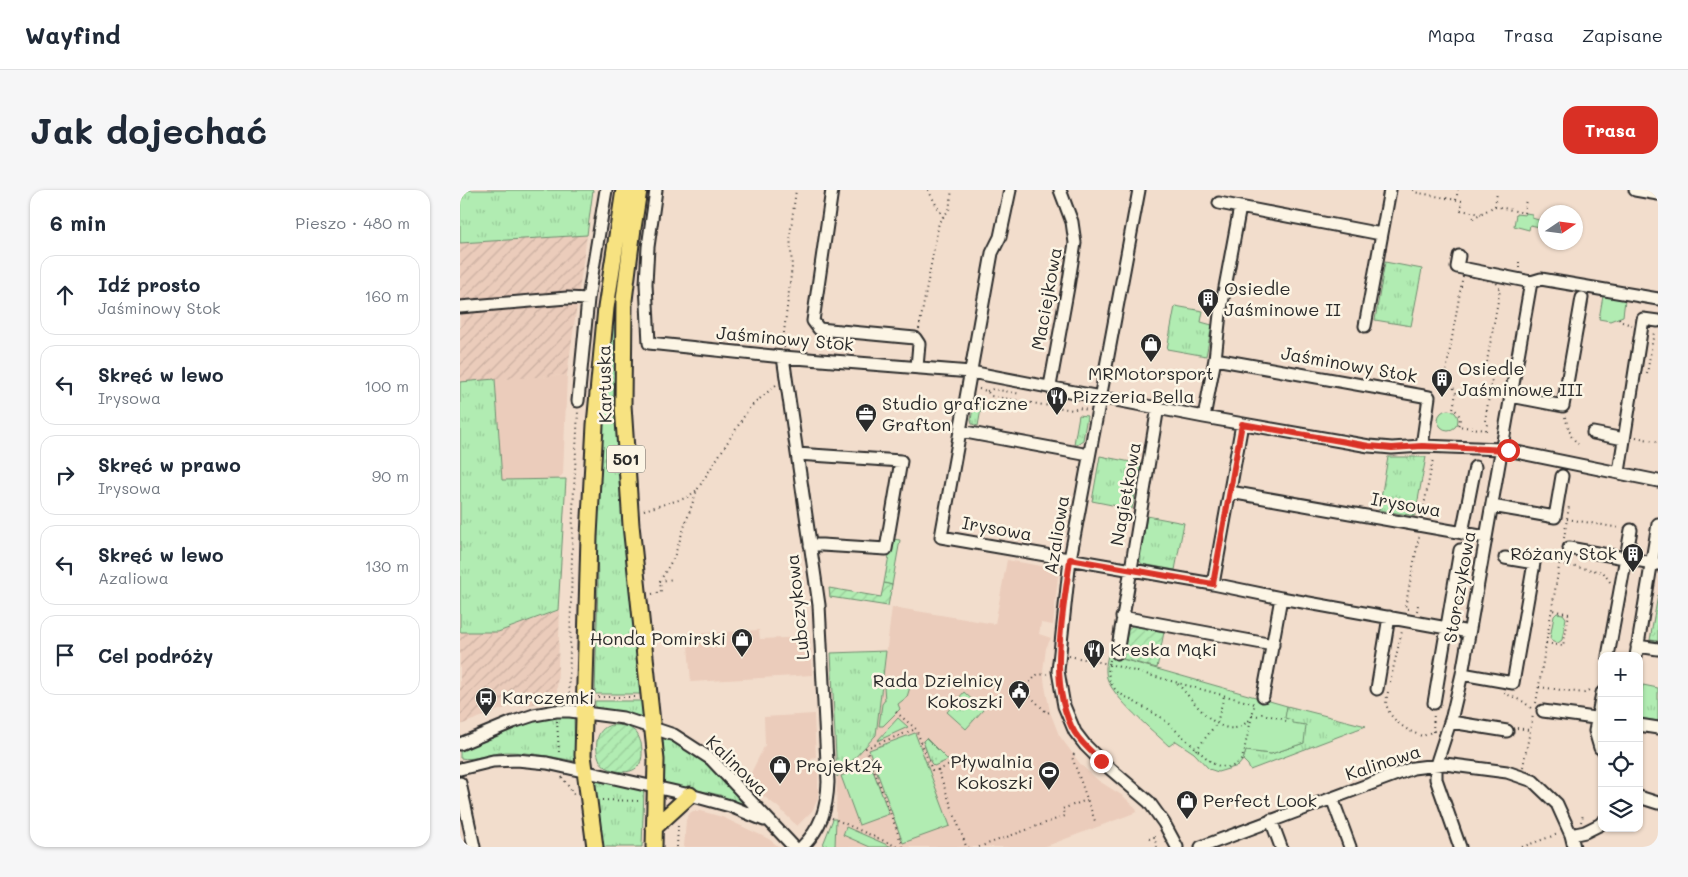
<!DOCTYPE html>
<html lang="pl">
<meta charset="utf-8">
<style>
body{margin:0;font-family:Mali,sans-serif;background:#f6f6f7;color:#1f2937}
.controls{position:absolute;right:15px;bottom:15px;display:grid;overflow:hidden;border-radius:10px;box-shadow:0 1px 4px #0004}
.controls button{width:45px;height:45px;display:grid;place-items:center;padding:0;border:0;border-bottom:1px solid #e0e1e3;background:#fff;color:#1f2937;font:25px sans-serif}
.compass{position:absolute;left:1078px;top:15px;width:45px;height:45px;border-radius:50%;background:#fff;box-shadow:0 1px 4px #0004;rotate:77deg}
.stop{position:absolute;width:15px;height:15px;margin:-11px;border:4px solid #d93025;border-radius:50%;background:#fff}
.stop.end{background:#d93025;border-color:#fff;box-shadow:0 1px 5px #0008}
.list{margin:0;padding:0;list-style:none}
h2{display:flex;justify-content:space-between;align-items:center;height:65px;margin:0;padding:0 20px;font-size:21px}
h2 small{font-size:16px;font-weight:400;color:#747a83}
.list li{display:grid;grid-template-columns:32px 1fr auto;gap:15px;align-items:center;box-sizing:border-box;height:80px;margin:0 10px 10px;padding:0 10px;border:1px solid #e0e1e3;border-radius:15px}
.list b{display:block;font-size:19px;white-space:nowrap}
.list p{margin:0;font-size:16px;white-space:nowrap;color:#747a83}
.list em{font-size:16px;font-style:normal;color:#747a83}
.icon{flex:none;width:28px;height:28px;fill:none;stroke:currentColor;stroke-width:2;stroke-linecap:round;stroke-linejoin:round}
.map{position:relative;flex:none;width:1198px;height:657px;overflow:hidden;border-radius:15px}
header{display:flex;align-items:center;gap:30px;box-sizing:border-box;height:70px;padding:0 25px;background:#fff;border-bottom:1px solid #e0e1e3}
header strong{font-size:24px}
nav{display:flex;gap:28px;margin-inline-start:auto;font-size:18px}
.intro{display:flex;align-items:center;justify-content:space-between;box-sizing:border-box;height:120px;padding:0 30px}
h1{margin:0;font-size:35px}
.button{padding:12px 22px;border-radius:15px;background:#d93025;color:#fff;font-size:18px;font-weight:700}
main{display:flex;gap:30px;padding:0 30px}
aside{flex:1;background:#fff;border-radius:15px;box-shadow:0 1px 4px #0004}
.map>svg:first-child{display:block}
.built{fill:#ebccbb}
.industrial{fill:url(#industrial-furrows)}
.grass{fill:url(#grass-tufts);stroke:#6e8c6e}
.park{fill:#b1ecb2;stroke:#6e8c6e}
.garden{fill:url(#garden-furrows);stroke:#6e8c6e}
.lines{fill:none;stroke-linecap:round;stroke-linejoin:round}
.minor-casing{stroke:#2b2b2b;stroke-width:15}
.major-casing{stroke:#2b2b2b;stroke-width:19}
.path{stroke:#2b2b2b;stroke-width:2;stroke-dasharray:1 4;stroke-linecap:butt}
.minor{stroke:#fcf5e5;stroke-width:11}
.major{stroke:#f7e281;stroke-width:15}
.route{stroke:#d93025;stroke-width:6}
.labels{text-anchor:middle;stroke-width:5;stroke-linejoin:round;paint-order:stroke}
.shield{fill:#fcf5e5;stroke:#6a6863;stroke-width:1}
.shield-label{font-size:16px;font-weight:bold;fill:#2b2b2b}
.poi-label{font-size:18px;fill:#2b2b2b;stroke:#fcf5e5;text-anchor:start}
.street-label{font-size:18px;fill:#2b2b2b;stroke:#fcf5e5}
</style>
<header>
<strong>Wayfind</strong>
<nav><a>Mapa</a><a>Trasa</a><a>Zapisane</a></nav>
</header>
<div class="intro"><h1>Jak dojechać</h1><a class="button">Trasa</a></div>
<main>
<aside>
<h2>6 min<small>Pieszo · 480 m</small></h2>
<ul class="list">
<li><svg class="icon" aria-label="ahead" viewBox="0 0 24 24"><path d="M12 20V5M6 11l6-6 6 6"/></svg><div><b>Idź prosto</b><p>Jaśminowy Stok</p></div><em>160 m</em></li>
<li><svg class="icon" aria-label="left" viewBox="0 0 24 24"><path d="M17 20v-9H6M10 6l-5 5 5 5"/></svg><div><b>Skręć w lewo</b><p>Irysowa</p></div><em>100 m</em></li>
<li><svg class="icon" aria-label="right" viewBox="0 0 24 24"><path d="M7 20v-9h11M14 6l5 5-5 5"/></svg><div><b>Skręć w prawo</b><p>Irysowa</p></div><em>90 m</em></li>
<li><svg class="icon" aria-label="left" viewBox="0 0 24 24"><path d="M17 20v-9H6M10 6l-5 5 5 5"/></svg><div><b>Skręć w lewo</b><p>Azaliowa</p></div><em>130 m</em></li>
<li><svg class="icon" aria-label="arrive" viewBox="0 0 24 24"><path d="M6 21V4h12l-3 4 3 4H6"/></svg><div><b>Cel podróży</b></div></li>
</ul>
</aside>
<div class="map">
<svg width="1198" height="657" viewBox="0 0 1198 657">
<defs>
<pattern id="industrial-furrows" width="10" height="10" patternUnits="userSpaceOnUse" patternTransform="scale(1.25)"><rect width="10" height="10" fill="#ebccbb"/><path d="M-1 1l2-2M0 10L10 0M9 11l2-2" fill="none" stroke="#caafa1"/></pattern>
<pattern id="grass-tufts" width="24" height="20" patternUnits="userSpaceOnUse" patternTransform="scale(1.25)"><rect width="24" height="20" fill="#b1ecb2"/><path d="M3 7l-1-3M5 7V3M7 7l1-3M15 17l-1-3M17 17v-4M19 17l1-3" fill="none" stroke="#98cb99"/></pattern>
<pattern id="garden-furrows" width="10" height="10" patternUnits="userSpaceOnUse" patternTransform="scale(1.25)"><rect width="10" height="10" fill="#b1ecb2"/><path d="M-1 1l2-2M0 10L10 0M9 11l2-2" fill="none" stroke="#98cb99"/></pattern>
</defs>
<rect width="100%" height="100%" fill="#f2ddcc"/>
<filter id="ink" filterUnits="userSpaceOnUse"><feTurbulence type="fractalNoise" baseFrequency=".02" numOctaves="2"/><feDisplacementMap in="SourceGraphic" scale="10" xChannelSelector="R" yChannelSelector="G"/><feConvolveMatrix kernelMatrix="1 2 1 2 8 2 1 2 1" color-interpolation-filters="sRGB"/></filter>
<g filter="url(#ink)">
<path class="built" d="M107,185L103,284L98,289L42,290L35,189Z
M547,370L593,378L598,386L593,435L581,433L579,444L591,448L586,458L583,481L585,496L590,522L599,545L621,575L639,591L663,606L676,618L677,622L584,657H375L377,587L416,545L432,417L535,434Z
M299,440L300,449L350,447L352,485L231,492L227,444Z
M354,524L356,567L351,568V581H358V609L352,621L337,636L318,617L294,599L287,591L305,555L304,527Z
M233,621H241L262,627L309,649L319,657H224L226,630L230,623Z"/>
<path class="industrial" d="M127,45L107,185L0,192V53Z
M100,420L97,502L80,512L70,515L50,516L0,535V442H39Z"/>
<path class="grass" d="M0,0H133L127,45L0,53Z
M925,72L962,79L951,136L915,130Z
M153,112H158L157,225L161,306L182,504H135L138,392L136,318L141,239Z
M715,116L743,121L741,132L752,135L746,166L707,159Z
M35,189L42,290L106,289L98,420L38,442H0V192Z
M515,206L523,208L518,236L512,234L511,230Z
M619,225L627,226L623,250L617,254H614Z
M640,266L681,274L672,319L632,311Z
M928,267H966L955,326L919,320Z
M687,326L724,333L715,380L682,374L679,370Z
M432,349L440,350L432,395L424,393Z
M1198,405V451L1190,450Z
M426,461L416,545L377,587L371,463Z
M1183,495L1198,498V531L1179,528V515Z
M504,502L523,520L506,539L487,522Z
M135,511H183L185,527L135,518Z
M827,516L906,536L790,580L788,575L783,570L786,561L811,564L844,553L831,533L824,528Z
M97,526L114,527L115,571C92,567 70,562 46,562C31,563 14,571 0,568V559C32,545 63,533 97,526Z
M438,528L448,537L417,551Z
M203,547C238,562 266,592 294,618L292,620L260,605L204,593Z
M466,548L488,570L474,576L471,573L463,551Z
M133,590L184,599L182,657H142Z
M373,629H376L375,657H362Z"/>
<path class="park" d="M1066,23L1072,24V28L1082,31L1080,37L1070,35L1069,40L1054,36L1056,24L1065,25Z
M1143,106L1165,110L1163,126L1150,131L1139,129Z
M978 230a10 10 0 1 1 20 0a10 10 0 1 1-20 0Z
M1097,423L1103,424L1106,428L1102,450L1098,453L1093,452L1090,448L1094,426Z
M648,465L827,516L825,528L832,530V533L846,535L844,553L811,564L786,561L783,570L778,576L758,582L749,579L734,563L716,551L709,556C693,541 653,508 647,488C645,481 646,473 648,465Z
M437,487L446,490L450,497L447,507L438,514L440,519L423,536H419L422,514L425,510L424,497L427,489Z
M455,543L490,636L443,653L409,560Z
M411,575L429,624L399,635L381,586Z
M386,637L432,657H410L383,645Z"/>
<path class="garden" d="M424,393L432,395L428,416L370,407L369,398L421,407Z
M672,436L704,442L697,478L663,469L668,439Z
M151,535C158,535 167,535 173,540C178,543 179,548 181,553C185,573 178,585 156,581C149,579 144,577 140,571C134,558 135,539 151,535Z"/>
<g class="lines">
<g class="minor-casing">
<path id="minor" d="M196,0L188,57L186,94L189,153L323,167L511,182L744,227L909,256L932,258L962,256L1042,259L1198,291
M372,0L353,131L359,139L455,148L459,154L457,177
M550,0L540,47L532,63L481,347L753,394L821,408L1009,442
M679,0L610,369L598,481L604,516L615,542L625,555L641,571L689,612L704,633L717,657
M1175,0L1198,4
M759,13L921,44
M999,66L997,77L1071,92L1002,484L992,526L976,575V589L1000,657
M1071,92L1081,89L1198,109
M0,117L107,108L128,109
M905,136L930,0
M323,167L359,415L368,592C367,619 361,638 342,657
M755,169L969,207L962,256
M590,196L608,97L615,53L612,32L600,0
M1051,206L1103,216L1122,108
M118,211L128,109L146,0
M744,227L755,169L760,124L780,17
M500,241L629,265
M1133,243L1164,249
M337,264L441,271L426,359L362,355H350
M1159,282L1183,129L1198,131
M770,302L1026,347
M1032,316L1095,327L1102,286
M1002,343L1015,277
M1109,358L1198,374
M753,394L782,234
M662,427L813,455
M1177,456L1198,459
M657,463L698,217
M1148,466L1171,340
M1176,466L1198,334
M1002,484L1053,493L1074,373L1045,368
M917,499L929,427
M803,506L821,408
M974,513L1000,360
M1083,521L1142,529
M991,532L1047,541
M1179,535L1198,538
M0,554L53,532L74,525L96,521H110L163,528L214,545L251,569L334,657
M1140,558L1135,541L1142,503
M0,579L33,571L57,570L87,573L230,605L270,616L304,630
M0,593L14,657
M1179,607L1198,613
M872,608L890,657
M811,630L821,657
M1111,645L1125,642L1141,634L1142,632
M741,657L953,578L985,574L1047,582L1073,591L1097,614L1111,645L1114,657"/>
</g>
<g class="major-casing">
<path id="major" d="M179,0L173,38L164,110L163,215L171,335L196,570L194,657
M194,638L230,605
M135,657L123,565L129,346L135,235L146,118L164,0"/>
</g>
<path class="path" d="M468,0L483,27
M953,0L954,2L1002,11L1001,20L1021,24
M996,10L998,0
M1035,16L1037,3
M1013,28L1035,16L1064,23L1066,9
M1059,78V72
M1003,85L1036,92L1040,100L1027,171L1032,189L1025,231L1027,234L1026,240L998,236C1002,229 999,222 993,219L996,203L986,182Z
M1159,128L1162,132L1172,135
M459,139L479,32L489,20L492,0
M324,158V142L332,77L330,45L336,0
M1187,184L1194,142
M519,199L527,201L531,206L613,220L618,218L628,220
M527,201L533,199L561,204
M1105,227L1111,246L1118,254
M1176,247L1198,252
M184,320L226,308L237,300
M962,326L973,269
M972,327L973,322
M1107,329L1160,338
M1104,348L1109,316
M1100,370L1106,371L1105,375L1143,382L1150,392
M200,391L214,367L237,300L290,217L316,195
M192,404L201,402L200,391L214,389
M948,419L945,418L959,347
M957,421L958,415
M1086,453L1103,456L1109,424L1092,420
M609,466L649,474L795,514
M650,470L648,482L650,492L657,502L702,528L752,573C763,578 773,580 782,569L795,513
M930,492L942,441
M718,494C734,511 764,558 790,529
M1079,497L1124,503L1132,498
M563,499L587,523L592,521
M928,502C927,507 925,513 927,517C931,531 950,543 963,546L976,540
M559,503L577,485L587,484
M1044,503L1064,512L1072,519
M138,507H176
M102,510L109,505L113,320L118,221
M1076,513L1101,365
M436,522L456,539L472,580H478L506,656L509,657
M792,525L799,526L802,524L819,528L826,531
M97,531L99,563
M1057,538L1069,540
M973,542L974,522
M736,560L757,533L764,506
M614,564L612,567L635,631
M1063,577L1073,525
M478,580L502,570L504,566
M102,587L115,606
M142,610L182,611
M372,628L438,657
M1121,632L1123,625
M689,649L694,647L697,657
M217,657L218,635
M443,657L406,558L456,539
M519,657L605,626L602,619L627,610
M1062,657L1098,644"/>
<use href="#minor" class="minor"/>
<use href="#major" class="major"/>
</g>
</g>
<g class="lines" filter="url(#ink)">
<path class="route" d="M641,571C632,562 622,554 615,543C586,495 604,421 610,369L753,394L782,234L909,256L932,258L962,256L1048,260"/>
</g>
<defs>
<g id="building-pin" transform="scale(1.125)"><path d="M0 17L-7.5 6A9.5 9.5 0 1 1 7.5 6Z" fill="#2b2b2b" stroke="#fcf5e5"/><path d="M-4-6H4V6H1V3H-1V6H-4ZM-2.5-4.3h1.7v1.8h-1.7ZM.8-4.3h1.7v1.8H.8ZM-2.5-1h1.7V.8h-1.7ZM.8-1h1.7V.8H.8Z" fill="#fff"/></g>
<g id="shop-pin" transform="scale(1.125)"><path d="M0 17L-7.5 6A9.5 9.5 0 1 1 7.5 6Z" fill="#2b2b2b" stroke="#fcf5e5"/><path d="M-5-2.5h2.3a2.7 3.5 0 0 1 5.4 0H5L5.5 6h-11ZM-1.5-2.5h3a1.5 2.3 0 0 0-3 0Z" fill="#fff"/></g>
<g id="restaurant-pin" transform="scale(1.125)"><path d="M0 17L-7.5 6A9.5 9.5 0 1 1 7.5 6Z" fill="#2b2b2b" stroke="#fcf5e5"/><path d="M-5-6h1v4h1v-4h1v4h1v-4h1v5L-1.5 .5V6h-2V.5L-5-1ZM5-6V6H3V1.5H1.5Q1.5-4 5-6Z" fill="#fff"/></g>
<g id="office-pin" transform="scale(1.125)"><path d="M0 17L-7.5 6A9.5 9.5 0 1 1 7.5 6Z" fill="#2b2b2b" stroke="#fcf5e5"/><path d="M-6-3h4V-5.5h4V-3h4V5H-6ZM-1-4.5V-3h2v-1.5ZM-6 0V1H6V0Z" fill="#fff"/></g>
<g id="civic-pin" transform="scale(1.125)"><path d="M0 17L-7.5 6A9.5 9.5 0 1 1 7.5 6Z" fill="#2b2b2b" stroke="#fcf5e5"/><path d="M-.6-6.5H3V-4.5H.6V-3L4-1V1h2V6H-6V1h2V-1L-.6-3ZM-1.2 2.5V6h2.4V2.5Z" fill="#fff"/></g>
<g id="bus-pin" transform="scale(1.125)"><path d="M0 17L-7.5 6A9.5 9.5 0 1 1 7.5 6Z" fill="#2b2b2b" stroke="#fcf5e5"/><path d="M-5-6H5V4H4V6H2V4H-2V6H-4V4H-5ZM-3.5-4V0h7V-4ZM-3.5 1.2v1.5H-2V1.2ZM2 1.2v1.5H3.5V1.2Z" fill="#fff"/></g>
<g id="stadium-pin" transform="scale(1.125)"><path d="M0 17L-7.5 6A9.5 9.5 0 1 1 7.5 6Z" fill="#2b2b2b" stroke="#fcf5e5"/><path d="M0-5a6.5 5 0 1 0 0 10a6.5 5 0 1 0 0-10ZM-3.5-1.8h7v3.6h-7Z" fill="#fff"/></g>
</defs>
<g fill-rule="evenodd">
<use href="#building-pin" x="748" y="109"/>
<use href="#shop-pin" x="691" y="154"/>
<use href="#building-pin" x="982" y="189"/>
<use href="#restaurant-pin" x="597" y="207"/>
<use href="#office-pin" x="406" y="224"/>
<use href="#building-pin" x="1173" y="364"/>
<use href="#shop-pin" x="282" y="449"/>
<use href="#restaurant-pin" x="634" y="460"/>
<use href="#civic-pin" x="559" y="501"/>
<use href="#bus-pin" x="26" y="508"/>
<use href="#shop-pin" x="320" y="576"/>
<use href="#stadium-pin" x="589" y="582"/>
<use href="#shop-pin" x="727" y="611"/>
</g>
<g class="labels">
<rect class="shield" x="147" y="255.5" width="38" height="27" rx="4"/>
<g class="shield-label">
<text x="166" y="275">501</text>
</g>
<g class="poi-label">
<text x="764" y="105">Osiedle<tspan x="764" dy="21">Jaśminowe II</tspan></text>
<text x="998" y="185">Osiedle<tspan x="998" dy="21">Jaśminowe III</tspan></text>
<text x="691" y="190" text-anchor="middle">MRMotorsport</text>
<text x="613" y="213">Pizzeria Bella</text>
<text x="422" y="220">Studio graficzne<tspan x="422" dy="21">Grafton</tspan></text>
<text x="1157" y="370" text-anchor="end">Różany Stok</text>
<text x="266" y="455" text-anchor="end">Honda Pomirski</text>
<text x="650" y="466">Kreska Mąki</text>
<text x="543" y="497" text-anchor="end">Rada Dzielnicy<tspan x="543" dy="21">Kokoszki</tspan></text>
<text x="42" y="514">Karczemki</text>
<text x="573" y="578" text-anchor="end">Pływalnia<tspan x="573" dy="21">Kokoszki</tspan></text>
<text x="336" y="582">Projekt24</text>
<text x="743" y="617">Perfect Look</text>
</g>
<g class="street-label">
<text transform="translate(587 109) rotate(-80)" y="6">Maciejkowa</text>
<text transform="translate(325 149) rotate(5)" y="6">Jaśminowy Stok</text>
<text transform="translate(889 175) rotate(10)" y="6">Jaśminowy Stok</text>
<text transform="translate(145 194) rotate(-91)" y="6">Kartuska</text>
<text transform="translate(666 304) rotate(-80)" y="6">Nagietkowa</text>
<text transform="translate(946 315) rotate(10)" y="6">Irysowa</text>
<text transform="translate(537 339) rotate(10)" y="6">Irysowa</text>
<text transform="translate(597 345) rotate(-81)" y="6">Azaliowa</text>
<text transform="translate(1000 397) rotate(-80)" y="6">Storczykowa</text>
<text transform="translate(338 417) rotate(-96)" y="6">Lubczykowa</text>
<text transform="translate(923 573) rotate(-18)" y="6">Kalinowa</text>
<text transform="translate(277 576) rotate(44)" y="6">Kalinowa</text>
</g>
</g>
</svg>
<div class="controls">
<button>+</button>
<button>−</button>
<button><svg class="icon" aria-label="locate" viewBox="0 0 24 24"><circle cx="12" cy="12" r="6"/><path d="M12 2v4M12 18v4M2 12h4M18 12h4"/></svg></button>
<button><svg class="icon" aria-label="layers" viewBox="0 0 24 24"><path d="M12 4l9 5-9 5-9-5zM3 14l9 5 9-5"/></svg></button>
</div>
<svg class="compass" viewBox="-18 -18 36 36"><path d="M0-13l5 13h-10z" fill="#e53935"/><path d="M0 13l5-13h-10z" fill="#747a83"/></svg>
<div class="stop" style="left:1048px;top:260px"></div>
<div class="stop end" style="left:641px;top:571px"></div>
</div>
</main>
